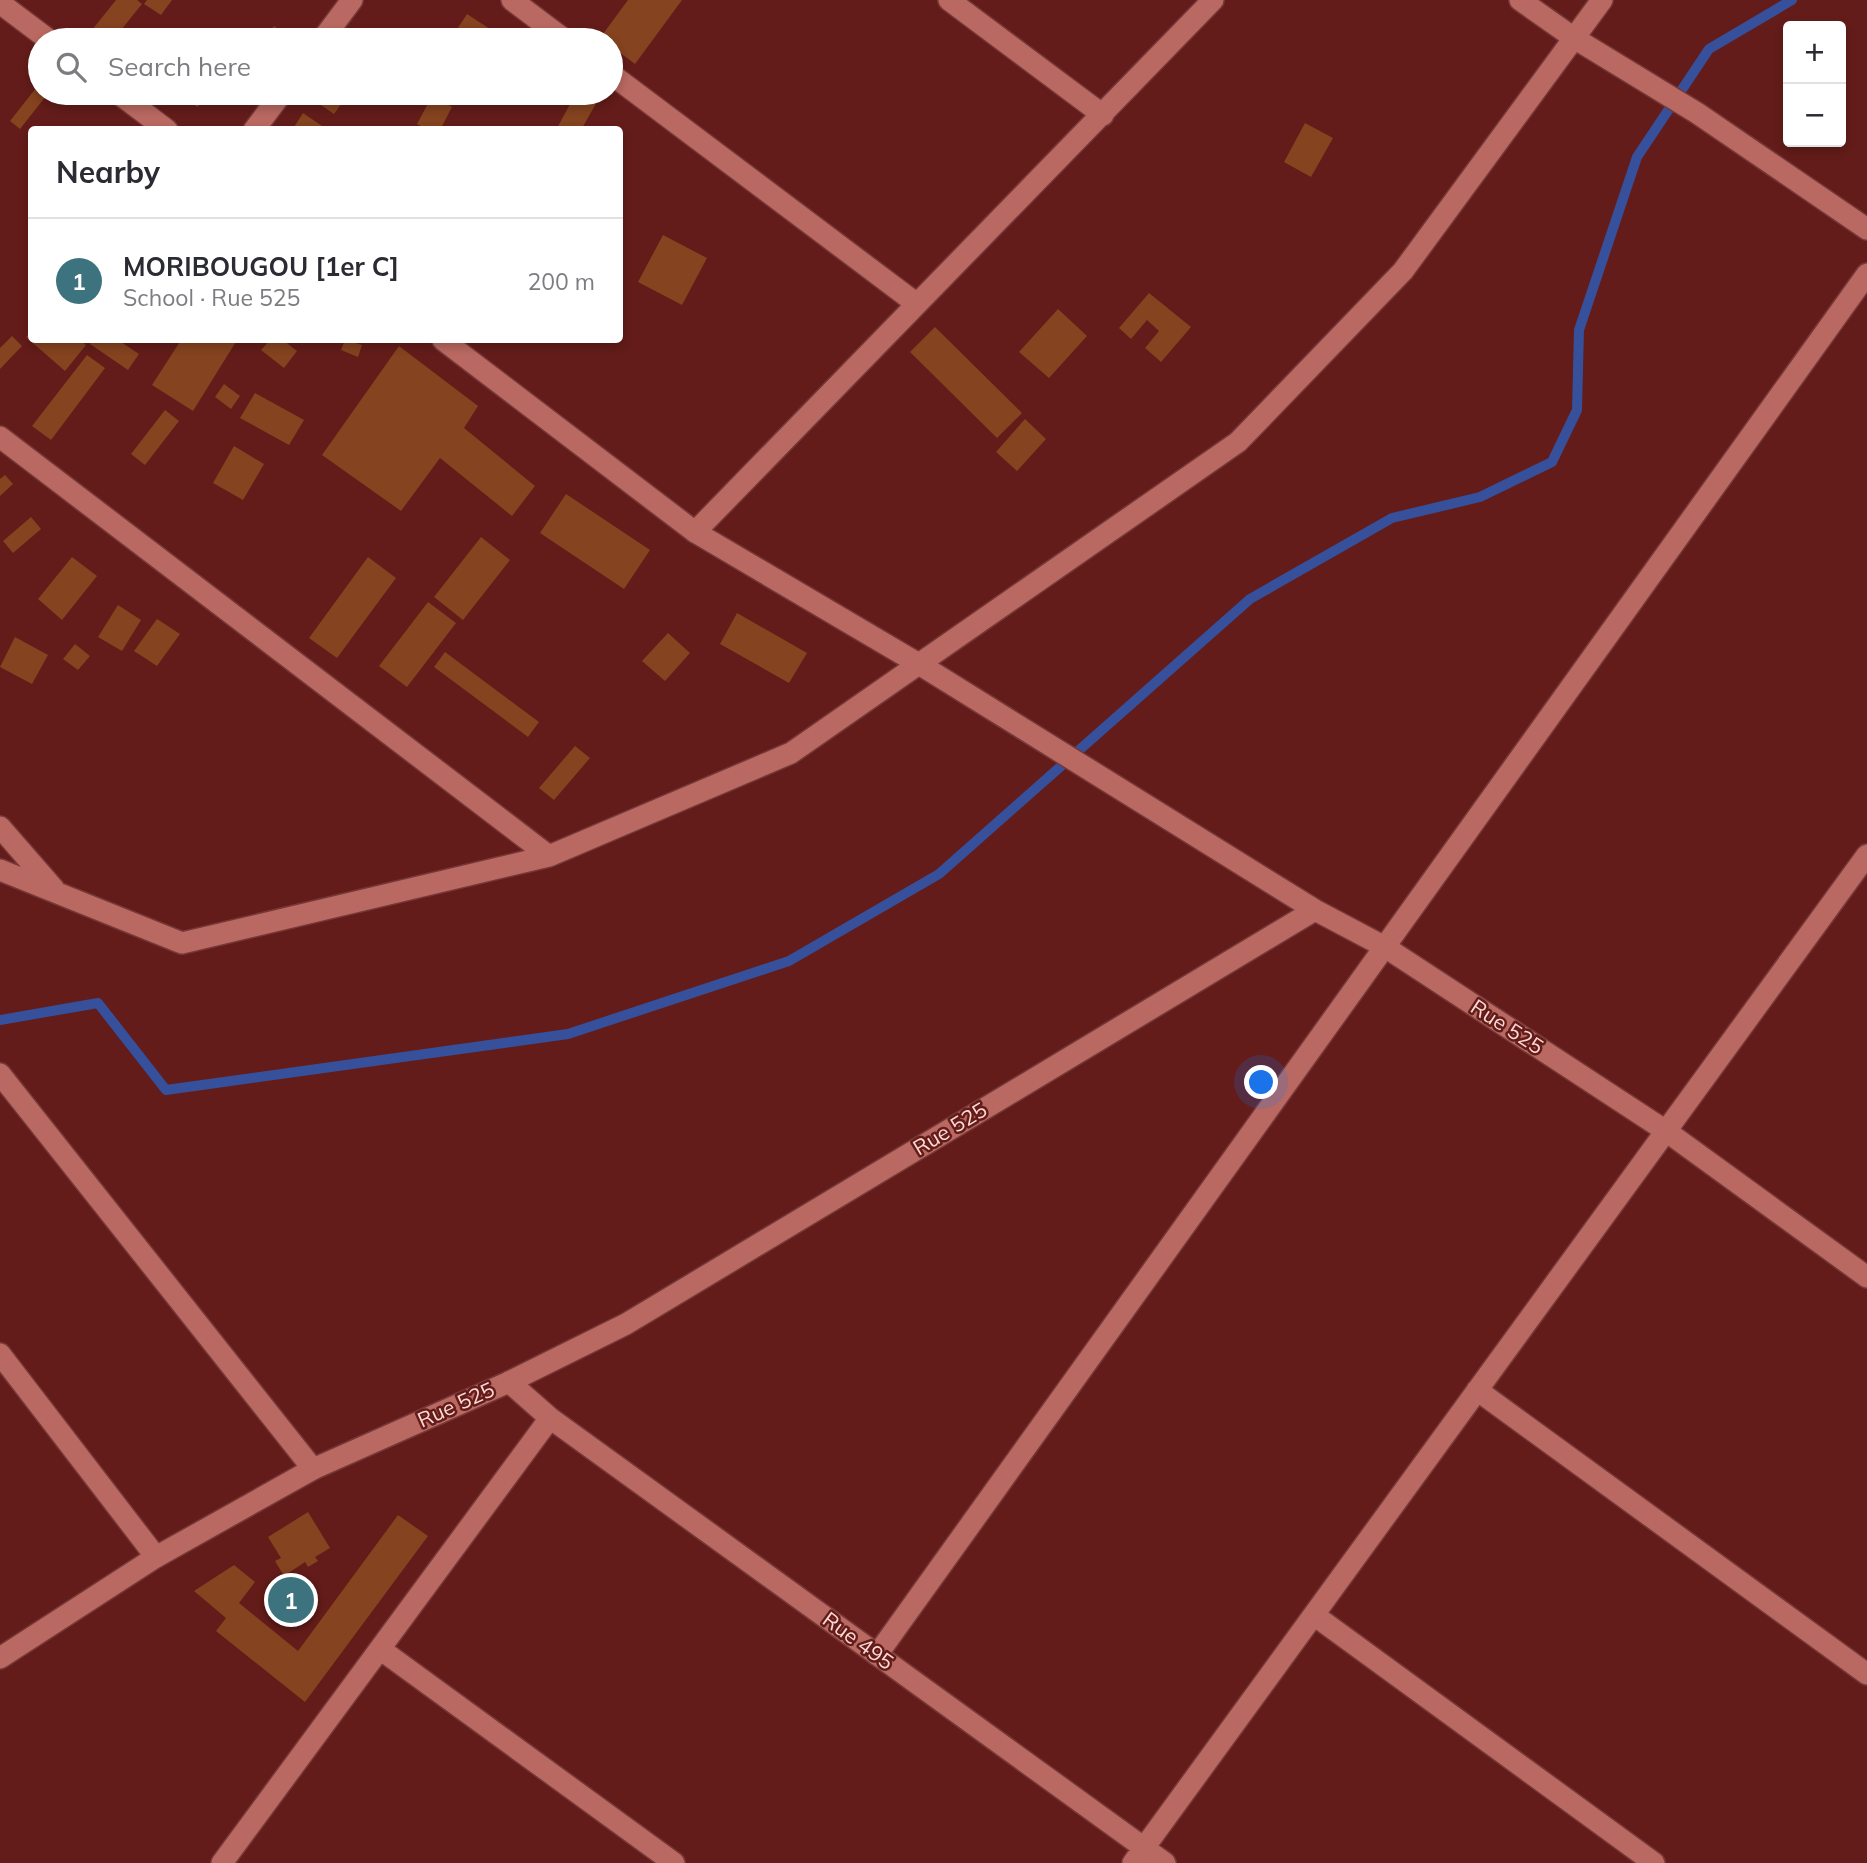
<!DOCTYPE html>
<meta charset="utf-8">
<style>
body{margin:0;font-family:Mulish,sans-serif;background:#f2f2f3;color:#2b2b33}
.controls{position:absolute;right:21px;top:21px;display:grid;overflow:hidden;border-radius:7px;box-shadow:0 4px 10px #0003}
.controls button{width:63px;height:63px;display:grid;place-items:center;padding:0;border:0;border-bottom:2px solid #e1e1e2;background:#fff;color:#2b2b33;font:35px sans-serif}
.you{position:absolute;left:1262px;top:1083px;width:24px;height:24px;margin:-18px;border:5px solid #fff;border-radius:50%;background:#1a73e8;box-shadow:0 0 0 10px #1a73e833}
.badge{display:grid;place-items:center;width:46px;height:46px;border-radius:50%;background:#3d737e;color:#fff;font-size:23px;font-weight:700}
.pin{position:absolute;translate:-50% -50%;border:4px solid #fff;box-shadow:0 2px 7px #0006}
.list{margin:0;padding:0;list-style:none}
h2{display:flex;justify-content:space-between;align-items:center;height:91px;margin:0;padding:0 28px;font-size:30px}
h2 small{font-size:23px;font-weight:400;color:#7c7c81}
.list li{display:grid;grid-template-columns:46px 1fr auto;gap:21px;align-items:center;box-sizing:border-box;height:126px;padding:0 28px;border-top:2px solid #e1e1e2}
.list b{display:block;font-size:26px;white-space:nowrap}
.list p{margin:0;font-size:23px;white-space:nowrap;color:#7c7c81}
.list em{font-size:23px;font-style:normal;color:#7c7c81}
.icon{flex:none;width:38px;height:38px;fill:none;stroke:currentColor;stroke-width:2;stroke-linecap:round;stroke-linejoin:round}
.map{position:relative;flex:none;width:1867px;height:1863px;overflow:hidden}
.search{position:absolute;background:#fff;box-shadow:0 4px 10px #0003;left:28px;top:28px;width:595px;height:77px;display:flex;align-items:center;gap:18px;box-sizing:border-box;padding:0 24px;border-radius:38px;color:#7c7c81;font-size:26px}
.panel{position:absolute;background:#fff;box-shadow:0 4px 10px #0003;left:28px;top:126px;width:595px;height:217px;border-radius:7px}
.map>svg:first-child{display:block}
.lines{fill:none;stroke-linecap:round;stroke-linejoin:round}
.stream{stroke:#36509c;stroke-width:10}
.building{fill:#85431f}
.street-casing{stroke:#753838;stroke-width:24}
.secondary-casing{stroke:#753838;stroke-width:24}
.street{stroke:#b96961;stroke-width:21}
.secondary{stroke:#b96961;stroke-width:21}
.labels{text-anchor:middle;stroke-width:5;stroke-linejoin:round;paint-order:stroke}
.street-label{font-size:21px;fill:#fdd9d4;stroke:#631c19}
</style>
<div class="map">
<svg width="1867" height="1863" viewBox="0 0 1867 1863">
<rect width="100%" height="100%" fill="#631c19"/>
<g class="lines">
<path class="stream" d="M0,1020L98,1003L166,1090L568,1034L789,961L939,874L1250,599L1392,518L1480,497L1552,462L1577,410L1579,330L1637,157L1709,49L1792,0"/>
</g>
<path class="building" d="M116,0H137L142,4L113,40H105L92,30Z
M147,0H172L161,15L144,4Z
M628,0H682L635,64L611,46V40L600,38Z
M467,14L493,31L487,40H450Z
M274,26L289,37L287,40H263Z
M36,88L46,96L20,129L10,121Z
M171,93H205L198,107Z
M319,93H349L334,114L314,100Z
M576,93H602L581,130H556Z
M432,96L452,107L440,130H428L417,124Z
M303,113L328,130H298L294,127Z
M1305,123L1333,138L1311,177L1284,162Z
M663,235L707,258L682,305L638,282Z
M1149,293L1191,327L1161,362L1145,348L1159,331L1147,320L1131,339L1119,328Z
M1058,309L1087,336L1049,378L1019,352Z
M935,327L1022,413L997,438L910,352Z
M32,331V340H79L86,345L65,371L26,337Z
M12,336L22,346L0,369V348Z
M93,340H118L139,354L128,370L90,344Z
M181,340H237L193,411L152,385Z
M270,340H283L297,351L284,368L261,350Z
M345,340L362,345L358,357L341,350Z
M399,346L478,406L464,428L535,486L512,516L440,458L401,511L322,455Z
M87,355L105,368L51,440L32,426Z
M224,384L240,396L231,409L215,397Z
M255,393L304,420L289,445L240,418Z
M165,410L179,421L145,465L131,454Z
M1025,419L1046,439L1017,471L996,452Z
M234,446L264,464L243,500L213,483Z
M5,475L13,484L0,496V479Z
M566,494L650,550L624,589L540,533Z
M31,517L41,529L13,553L3,541Z
M481,537L510,560L463,620L434,597Z
M72,557L97,576L62,620L38,599Z
M368,557L396,578L337,658L309,638Z
M428,602L456,623L407,687L379,666Z
M118,605L141,620L122,651L98,637Z
M737,613L807,653L789,683L720,644Z
M157,619L180,634L157,666L134,651Z
M668,633L690,653L665,681L642,661Z
M15,637L48,655L32,684L0,667Z
M75,644L90,656L78,670L63,659Z
M445,652L539,722L528,737L434,667Z
M575,746L590,758L554,800L539,788Z
M308,1512L330,1548L315,1557L318,1561L308,1567L305,1562L284,1576L275,1561L281,1558L268,1537Z
M398,1515L428,1536L305,1702L216,1631L226,1618L194,1591L234,1565L255,1582L239,1603L298,1651Z"/>
<g class="lines">
<g class="street-casing">
<path id="street" d="M512,0L565,40
M949,0L1103,115
M1520,0L1574,38L1697,113L1867,229
M322,40L352,0
M611,74L917,304
M254,130L282,93
M0,437L549,856
M695,532L1213,0
M0,827L54,889
M0,870L182,943L549,856L791,753L1238,442L1403,271L1602,0
M0,1074L313,1469
M0,1354L156,1557
M509,1382L550,1418L1165,1863
M1477,1390L1867,1674
M1314,1615L1654,1863
M380,1649L674,1863
M877,1655L1867,274
M222,1863L550,1418
M1133,1863L1666,1131"/>
</g>
<g class="secondary-casing">
<path id="secondary" d="M0,3L49,40
M118,93L167,130
M443,340L695,532L919,664L1315,910L1385,947L1666,1131L1867,1277
M1666,1131L1867,855
M0,1658L156,1557L313,1469L509,1382L626,1324L1315,910"/>
</g>
<use href="#street" class="street"/>
<use href="#secondary" class="secondary"/>
</g>
<g class="labels">
<g class="street-label">
<text transform="translate(1507 1027) rotate(33)" y="7">Rue 525</text>
<text transform="translate(950 1129) rotate(-31)" y="7">Rue 525</text>
<text transform="translate(456 1405) rotate(-24)" y="7">Rue 525</text>
<text transform="translate(858 1641) rotate(36)" y="7">Rue 495</text>
</g>
</g>
</svg>
<div class="controls">
<button>+</button>
<button>−</button>
</div>
<div class="you"></div>
<div class="pin badge" style="left:291px;top:1600px">1</div>
<div class="search"><svg class="icon" aria-label="search" viewBox="0 0 24 24"><circle cx="10" cy="10" r="6"/><path d="M15 15l6 6"/></svg>Search here</div>
<section class="panel">
<h2>Nearby<small></small></h2>
<ul class="list">
<li><span class="badge">1</span><div><b>MORIBOUGOU [1er C]</b><p>School · Rue 525</p></div><em>200 m</em></li>
</ul>
</section>
</div>
